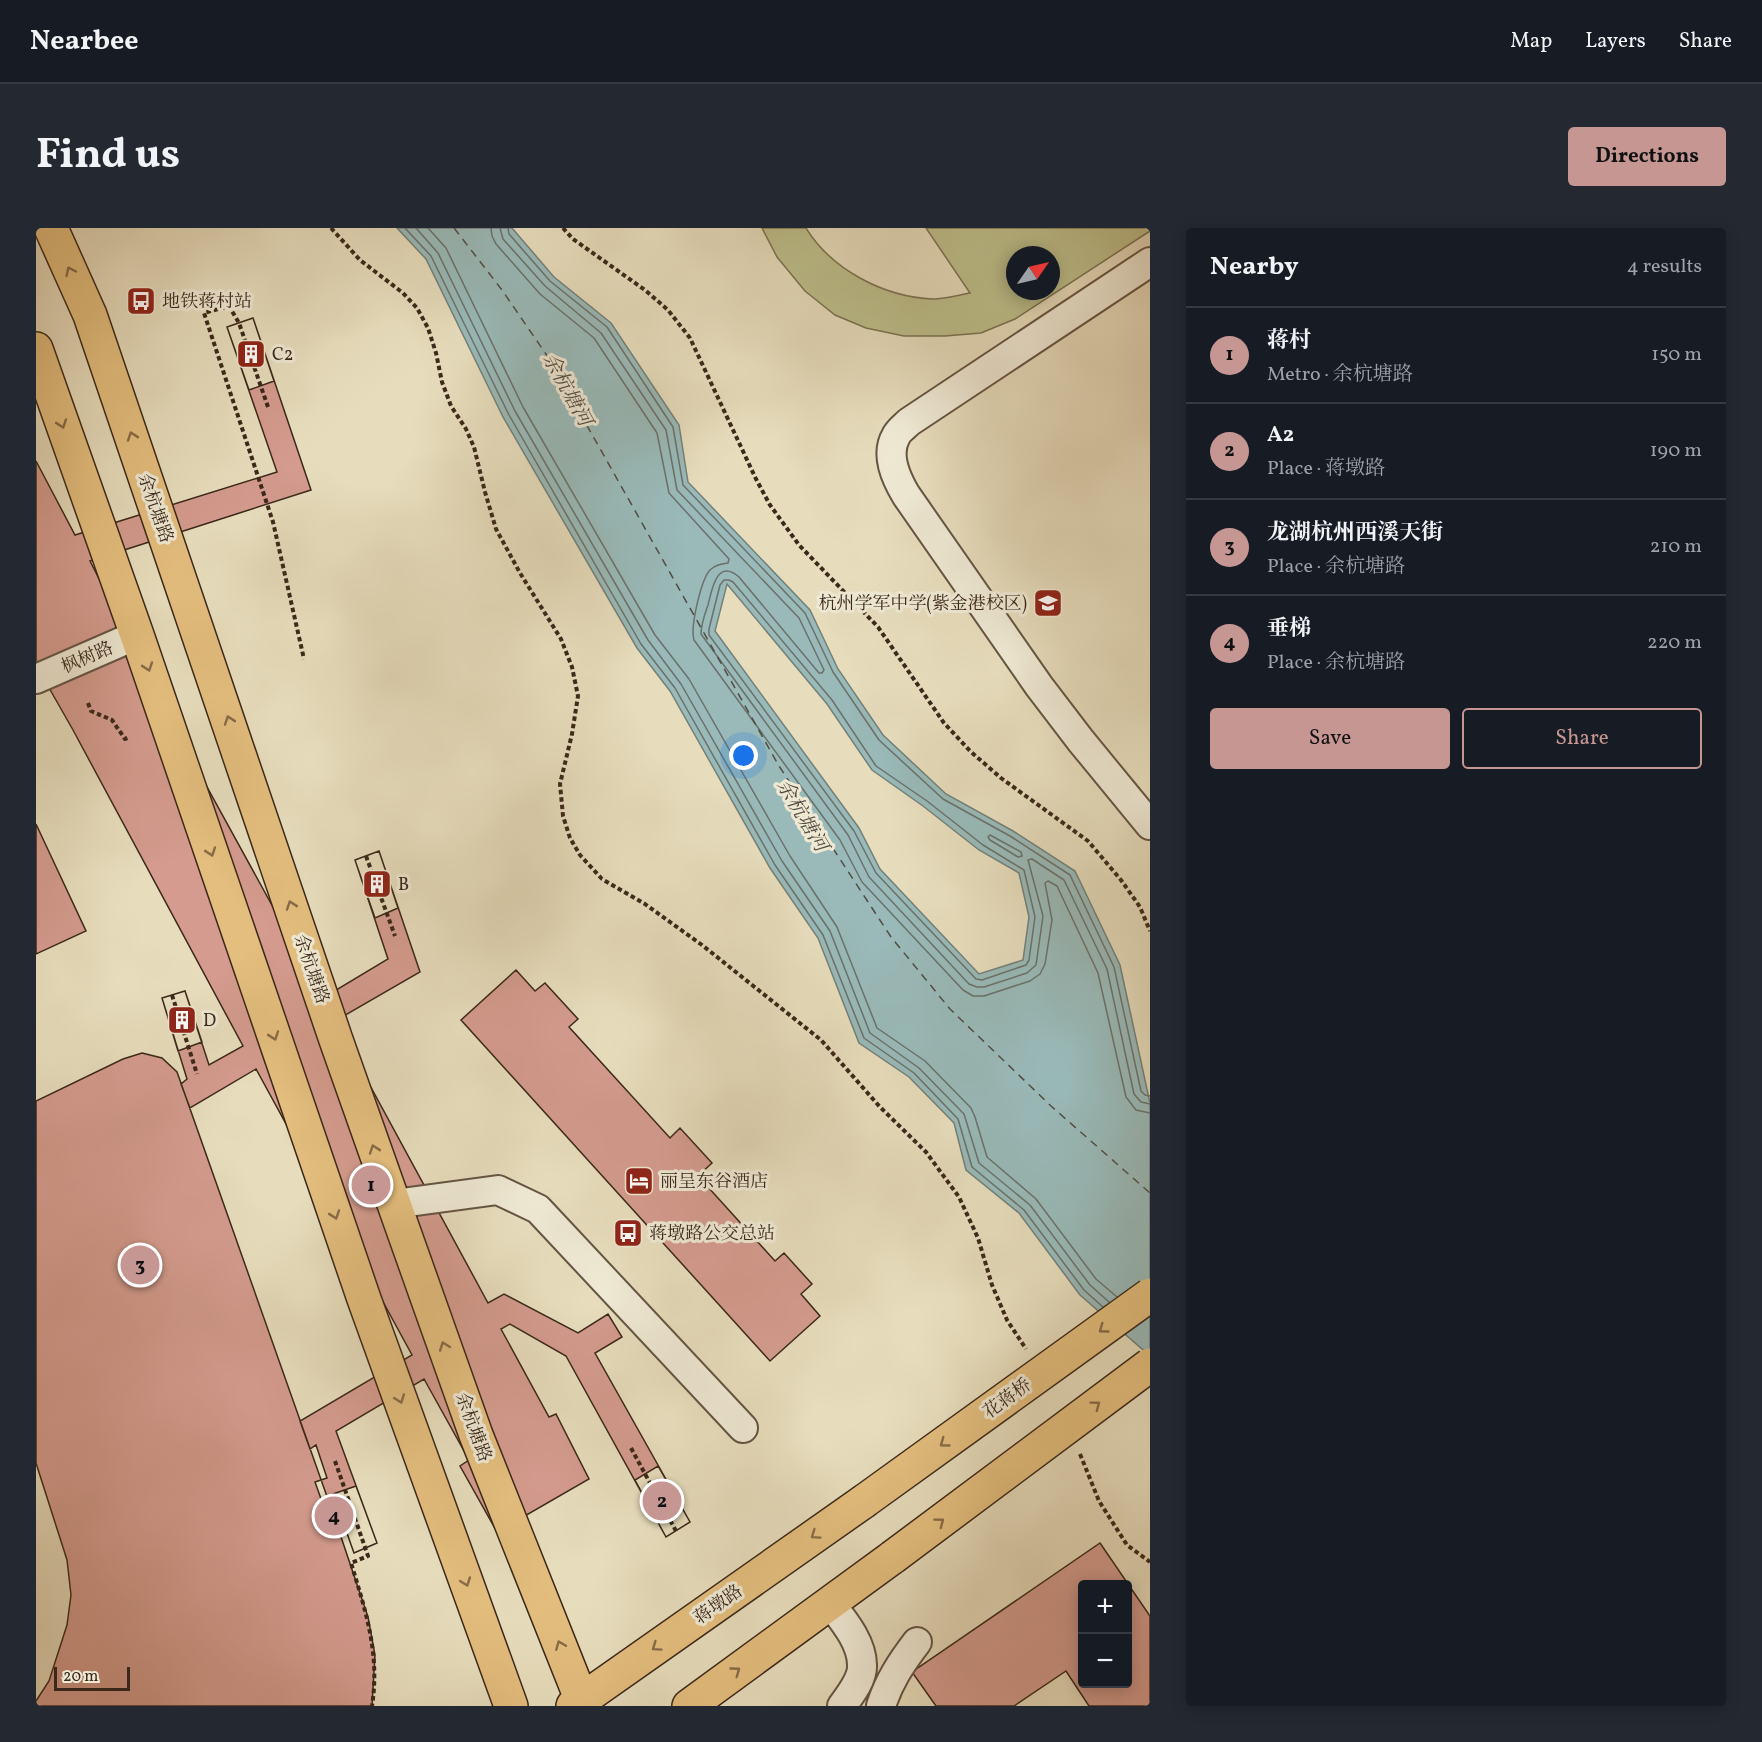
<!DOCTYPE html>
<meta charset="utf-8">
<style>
body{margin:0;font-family:Vollkorn,"Noto Serif SC",serif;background:#242831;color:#f1f3f6}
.controls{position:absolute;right:18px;bottom:18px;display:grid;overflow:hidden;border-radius:6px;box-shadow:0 3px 15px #0003}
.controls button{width:54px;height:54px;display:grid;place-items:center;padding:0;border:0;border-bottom:2px solid #363941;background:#171b24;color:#f1f3f6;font:30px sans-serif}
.compass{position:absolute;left:970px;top:18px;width:54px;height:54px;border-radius:50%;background:#171b24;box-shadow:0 3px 15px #0003;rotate:56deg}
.scale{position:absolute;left:18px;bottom:15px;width:76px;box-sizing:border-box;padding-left:6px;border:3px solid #3b281a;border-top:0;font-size:16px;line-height:21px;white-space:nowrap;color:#3b281a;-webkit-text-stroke:4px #efe9d4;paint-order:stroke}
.you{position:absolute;left:708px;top:528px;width:21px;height:21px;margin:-15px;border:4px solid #fff;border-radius:50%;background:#1a73e8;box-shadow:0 0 0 9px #1a73e833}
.badge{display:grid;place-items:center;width:39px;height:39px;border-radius:50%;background:#c59692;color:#111;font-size:20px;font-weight:700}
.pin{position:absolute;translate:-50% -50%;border:3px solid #fff;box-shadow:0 2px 6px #0006}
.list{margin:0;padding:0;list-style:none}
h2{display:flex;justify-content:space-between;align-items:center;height:78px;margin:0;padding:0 24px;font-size:26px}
h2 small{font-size:20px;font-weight:400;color:#9ea1a6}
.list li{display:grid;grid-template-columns:39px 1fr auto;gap:18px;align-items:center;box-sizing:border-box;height:96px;padding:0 24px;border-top:2px solid #363941}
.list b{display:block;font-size:22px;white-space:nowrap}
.list p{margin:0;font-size:20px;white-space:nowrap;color:#9ea1a6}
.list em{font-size:20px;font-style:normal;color:#9ea1a6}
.actions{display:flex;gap:12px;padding:18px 24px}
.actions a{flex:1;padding:14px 0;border:2px solid #c59692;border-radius:6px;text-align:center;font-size:21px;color:#c59692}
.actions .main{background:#c59692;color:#111}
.map{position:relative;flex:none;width:1114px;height:1478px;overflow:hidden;border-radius:6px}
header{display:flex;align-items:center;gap:36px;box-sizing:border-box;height:84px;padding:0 30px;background:#171b24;border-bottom:2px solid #363941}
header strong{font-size:28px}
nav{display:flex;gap:33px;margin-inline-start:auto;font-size:21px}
.intro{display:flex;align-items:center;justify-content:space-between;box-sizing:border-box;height:144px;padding:0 36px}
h1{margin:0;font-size:42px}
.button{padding:15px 27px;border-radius:6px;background:#c59692;color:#111;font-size:21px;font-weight:700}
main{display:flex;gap:36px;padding:0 36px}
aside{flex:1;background:#171b24;border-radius:6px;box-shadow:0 3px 15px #0003}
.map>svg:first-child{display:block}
.green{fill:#bdbf8c;stroke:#7c7453;stroke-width:1.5;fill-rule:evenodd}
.water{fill:#99bab9;stroke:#738079;stroke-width:1.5;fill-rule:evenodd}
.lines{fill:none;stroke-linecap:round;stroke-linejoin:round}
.shore{stroke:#6a716a;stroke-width:1.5}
.ferry{stroke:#524c42;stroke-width:1.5;stroke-dasharray:8 6;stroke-linecap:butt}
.building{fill:#d49b8e;stroke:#3b281a;stroke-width:1.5;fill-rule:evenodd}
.minor-casing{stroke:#665543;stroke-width:32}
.major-casing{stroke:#3b281a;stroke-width:36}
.path{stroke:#3b281a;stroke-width:4;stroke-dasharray:4.5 3;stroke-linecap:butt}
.minor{stroke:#efe9d4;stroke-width:28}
.major{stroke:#e4be7e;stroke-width:33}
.major-bridge-casing{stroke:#3b281a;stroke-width:36;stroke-linecap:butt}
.major-bridge{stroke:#e4be7e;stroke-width:33}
.oneway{stroke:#876c47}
.labels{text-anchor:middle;stroke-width:6;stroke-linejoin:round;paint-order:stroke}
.poi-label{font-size:18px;fill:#3b281a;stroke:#efe9d4;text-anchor:start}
.street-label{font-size:18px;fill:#3b281a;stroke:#efe9d4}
.water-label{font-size:20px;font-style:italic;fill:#524c42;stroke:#efe9d4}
</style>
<header>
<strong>Nearbee</strong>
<nav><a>Map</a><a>Layers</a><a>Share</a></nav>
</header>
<div class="intro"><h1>Find us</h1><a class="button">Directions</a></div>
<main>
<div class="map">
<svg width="1114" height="1478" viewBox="0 0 1114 1478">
<rect width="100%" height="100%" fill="#e7ddbd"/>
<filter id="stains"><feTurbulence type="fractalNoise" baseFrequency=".00333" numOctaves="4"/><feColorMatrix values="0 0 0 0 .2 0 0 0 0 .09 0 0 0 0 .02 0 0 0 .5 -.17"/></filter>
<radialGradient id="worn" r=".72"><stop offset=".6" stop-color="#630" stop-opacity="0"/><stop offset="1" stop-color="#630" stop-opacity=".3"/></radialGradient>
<path class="green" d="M726,0H770C796,42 848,69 897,71C909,71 923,67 934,65L890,0H1114V3L979,91L945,105L909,108H868L830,100L799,87L769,63L741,29ZM979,27H1015V63H979Z"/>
<path class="water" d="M361,0H476L518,49L575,95L643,197L652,254L774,382L802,441L847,507L910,566L977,603L1039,643L1084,737L1114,875V1128L1044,1067L983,985L930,942L918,895L873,849L823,815L782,710L734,640L634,463L601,420L467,189L390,31ZM691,356L791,476L836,542L887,578L943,622L983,645L993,689L987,732L943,746L844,641L823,600L679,403Z"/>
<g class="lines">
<path class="shore" d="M369,0L395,28L473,187L605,416L639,460L739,637L787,707L828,810L878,845L922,891L936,939L988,982L1048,1062L1067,1079
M380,0L402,25L479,183L612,412L645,456L746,633L794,703L834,805L883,840L928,886L943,935L994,977L1054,1057L1073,1074
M392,0L410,20L487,179L619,407L653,451L754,628L801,699L841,800L889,833L935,880L939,889L951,929L1000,971L1060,1051L1081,1069
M455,0L456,8L460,16L504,66L558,110L621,205L633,265L693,331L692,335C685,336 679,337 674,342C665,352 654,399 658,412L804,612L826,654L927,762L937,768H948L994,753L1004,746L1009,736L1016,692L1009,655L1012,653L1021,658L1062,745L1090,869L1100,882L1114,885
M464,0L467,11L509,58L565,105L630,202L641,262L763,390L788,442L786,445H783L703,349C681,330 676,361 672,377C669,386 665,396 665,406L812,607L833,649L933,756L941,759H948L991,745L1000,737L1007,688L992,632L996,631L1028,652L1071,741L1098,866L1105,874L1114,876
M472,0L473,6L514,53L571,99L637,199L647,257L769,385L797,444L843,512L907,571L974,608L1034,647L1078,739L1105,863L1109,867L1114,868
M688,352H693L697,354L796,472L840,538L891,573L947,617L988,642L999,689L993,732L990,737L946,752L940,751L840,645L818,603L673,407V401L684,357Z
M954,607L985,624L986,628L982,629L954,612L952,609Z"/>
<path class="ferry" d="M418,0L466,62L514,132L743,538L855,709L914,781L1015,878L1114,965"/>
</g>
<path class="building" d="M217,90L275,262L54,333L143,508L287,770L352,731L319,632L343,623L384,744L299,793L452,1075L468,1066L542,1105L572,1086L586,1109L559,1125L654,1294L630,1309L530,1128L474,1096L465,1101L513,1189L520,1186L553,1251L461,1304L424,1238L433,1232L388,1151L300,1203L341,1315L318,1325L306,1291L294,1296L279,1254L291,1250L280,1217L274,1221L264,1193L376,1127L220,841L154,880L145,856L151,851L126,770L149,763L173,837L207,818L37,502L0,437V233L39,307L241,244L191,99Z
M217,90L238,153L213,162L191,99Z
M0,596L50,703L0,726Z
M343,623L362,680L339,690L319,632Z
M480,742L499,763L509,755L542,791L533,799L634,910L644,900L676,935L662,948L739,1033L748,1025L776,1056L765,1066L784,1088L734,1133L425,792Z
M149,763L166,814L142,823L126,770Z
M106,825L126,830L141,844L300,1294L332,1389L339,1427L336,1478H0V1473L13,1453L31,1397L35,1367L31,1332L0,1235V873L87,831Z
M622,1238L654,1294L630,1309L599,1252Z
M320,1258L341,1315L318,1325L297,1266Z
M302,1280L306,1291L294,1296L290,1285Z
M1064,1315L1114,1388V1478H1053L1030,1443L978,1478H900L876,1444ZM1046,1356H1092V1456H1046Z"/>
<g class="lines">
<g class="minor-casing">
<path id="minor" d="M1114,34L873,194C869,198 862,203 860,208C849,227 860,250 870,267L1003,458L1045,513L1114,597
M0,451L101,407
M358,976L462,962L502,981L707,1200
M794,1375C807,1392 826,1414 826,1437C827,1451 814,1467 806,1478
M845,1478C853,1453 865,1435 881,1414"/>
</g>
<g class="major-casing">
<path id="major" d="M15,0L54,87L300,812L358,976L440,1207L548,1478
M0,121L101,407L328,1071L475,1478
M537,1478L827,1274
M653,1478L857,1329"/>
</g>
<path class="path" d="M295,0L324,32L367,65L381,80L392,100L400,125L406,154L415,178L430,201L438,219L449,264L460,301L484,345L525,411L536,439L542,468L536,506L524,556L527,588L534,610L544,627L566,651L609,676L666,717L785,812L844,879L890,924L923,969L942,1010L956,1057L971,1092L990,1121
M527,0L537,11L609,62L632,82L654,110L720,251L734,277L763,317L842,399L908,495L934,523L965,550L1052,613L1085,652L1104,679L1114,703
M232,179L203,95L193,78L168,85L237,294L268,431
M52,475L55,483L76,492L89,511L94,509
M330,628L359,708
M136,767L161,846
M595,1220L640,1303
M1044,1226L1063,1273L1091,1317L1114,1334
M299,1233L332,1328L315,1335C330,1384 344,1426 336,1478"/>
<use href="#minor" class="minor"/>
<use href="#major" class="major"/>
<g class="major-bridge-casing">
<path id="major-bridge" d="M827,1274L1114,1067
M857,1329L1114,1137"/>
</g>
<use href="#major-bridge" class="major-bridge"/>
</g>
<defs><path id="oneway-chevron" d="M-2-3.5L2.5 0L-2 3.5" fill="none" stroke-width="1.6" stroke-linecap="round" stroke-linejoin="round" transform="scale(1.5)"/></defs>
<g class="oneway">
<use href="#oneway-chevron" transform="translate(34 43) rotate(-115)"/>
<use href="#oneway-chevron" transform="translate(26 196) rotate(71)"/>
<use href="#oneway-chevron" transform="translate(96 208) rotate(-109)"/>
<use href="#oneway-chevron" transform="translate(112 439) rotate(71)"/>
<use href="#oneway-chevron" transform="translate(193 492) rotate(-109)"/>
<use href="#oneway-chevron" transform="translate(175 624) rotate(71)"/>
<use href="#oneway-chevron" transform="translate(255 677) rotate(-109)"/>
<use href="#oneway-chevron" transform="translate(238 808) rotate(71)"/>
<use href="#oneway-chevron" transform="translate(338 921) rotate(-109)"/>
<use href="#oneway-chevron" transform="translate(299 987) rotate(71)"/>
<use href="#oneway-chevron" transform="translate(1067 1101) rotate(144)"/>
<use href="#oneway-chevron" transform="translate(408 1118) rotate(-110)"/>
<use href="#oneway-chevron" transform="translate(364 1171) rotate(70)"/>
<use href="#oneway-chevron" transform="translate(1060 1177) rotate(-37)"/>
<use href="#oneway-chevron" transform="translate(908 1215) rotate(144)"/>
<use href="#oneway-chevron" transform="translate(904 1294) rotate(-37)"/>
<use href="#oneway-chevron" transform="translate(779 1307) rotate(145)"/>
<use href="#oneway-chevron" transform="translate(430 1354) rotate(70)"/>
<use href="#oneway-chevron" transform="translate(524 1417) rotate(-112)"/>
<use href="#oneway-chevron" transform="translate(620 1419) rotate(145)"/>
<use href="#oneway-chevron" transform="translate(700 1443) rotate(-36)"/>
</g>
<defs>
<g id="bus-square" transform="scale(1.5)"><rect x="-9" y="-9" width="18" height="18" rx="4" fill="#8f2418" stroke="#efe9d4"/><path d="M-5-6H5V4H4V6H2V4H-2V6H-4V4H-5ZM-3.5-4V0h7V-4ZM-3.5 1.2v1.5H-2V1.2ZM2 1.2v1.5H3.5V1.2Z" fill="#fff"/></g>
<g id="building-square" transform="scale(1.5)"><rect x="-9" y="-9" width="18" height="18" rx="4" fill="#8f2418" stroke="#efe9d4"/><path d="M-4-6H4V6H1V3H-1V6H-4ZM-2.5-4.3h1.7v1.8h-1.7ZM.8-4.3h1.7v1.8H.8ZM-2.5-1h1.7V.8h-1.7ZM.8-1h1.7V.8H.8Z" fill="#fff"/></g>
<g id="school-square" transform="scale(1.5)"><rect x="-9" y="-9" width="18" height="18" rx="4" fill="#8f2418" stroke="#efe9d4"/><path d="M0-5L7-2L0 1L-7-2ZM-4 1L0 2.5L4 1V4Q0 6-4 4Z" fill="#fff"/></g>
<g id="hotel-square" transform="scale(1.5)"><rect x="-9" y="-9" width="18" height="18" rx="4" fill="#8f2418" stroke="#efe9d4"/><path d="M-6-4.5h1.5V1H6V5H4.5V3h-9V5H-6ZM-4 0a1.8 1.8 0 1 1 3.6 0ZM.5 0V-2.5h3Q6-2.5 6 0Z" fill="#fff"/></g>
</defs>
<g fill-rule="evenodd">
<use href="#bus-square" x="105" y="73"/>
<use href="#building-square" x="215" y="126"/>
<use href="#school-square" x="1012" y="375"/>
<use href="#building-square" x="341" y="656"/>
<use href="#building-square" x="146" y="792"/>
<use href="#hotel-square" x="603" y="953"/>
<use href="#bus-square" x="592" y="1005"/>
</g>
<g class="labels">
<g class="poi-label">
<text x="126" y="79">地铁蒋村站</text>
<text x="236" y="132">C2</text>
<text x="991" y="381" text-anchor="end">杭州学军中学(紫金港校区)</text>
<text x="362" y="662">B</text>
<text x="167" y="798">D</text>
<text x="624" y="959">丽呈东谷酒店</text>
<text x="613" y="1011">蒋墩路公交总站</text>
</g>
<g class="street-label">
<text transform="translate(120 280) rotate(71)" y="6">余杭塘路</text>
<text transform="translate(51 429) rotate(-23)" y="6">枫树路</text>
<text transform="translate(276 741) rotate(71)" y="6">余杭塘路</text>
<text transform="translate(971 1170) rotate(-36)" y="6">花蒋桥</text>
<text transform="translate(438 1199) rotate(70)" y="6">余杭塘路</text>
<text transform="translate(682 1376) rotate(-35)" y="6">蒋墩路</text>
</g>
<g class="water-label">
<text transform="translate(532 161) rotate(61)" y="7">余杭塘河</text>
<text transform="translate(767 587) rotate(59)" y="7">余杭塘河</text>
</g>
</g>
<rect width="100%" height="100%" filter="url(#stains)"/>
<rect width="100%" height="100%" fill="url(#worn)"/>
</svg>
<div class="controls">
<button>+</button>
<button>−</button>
</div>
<svg class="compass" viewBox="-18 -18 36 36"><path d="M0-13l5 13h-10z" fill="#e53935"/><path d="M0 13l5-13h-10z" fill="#9ea1a6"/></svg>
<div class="scale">20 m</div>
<div class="you"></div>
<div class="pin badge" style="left:335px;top:957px">1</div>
<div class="pin badge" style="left:626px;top:1273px">2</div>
<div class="pin badge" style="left:104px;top:1037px">3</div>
<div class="pin badge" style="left:298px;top:1288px">4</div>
</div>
<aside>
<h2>Nearby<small>4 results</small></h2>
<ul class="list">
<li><span class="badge">1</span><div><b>蒋村</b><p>Metro · 余杭塘路</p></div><em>150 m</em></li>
<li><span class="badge">2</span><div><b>A2</b><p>Place · 蒋墩路</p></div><em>190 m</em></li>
<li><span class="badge">3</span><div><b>龙湖杭州西溪天街</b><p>Place · 余杭塘路</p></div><em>210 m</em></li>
<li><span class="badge">4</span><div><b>垂梯</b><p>Place · 余杭塘路</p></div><em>220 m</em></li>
</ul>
<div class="actions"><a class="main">Save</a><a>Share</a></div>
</aside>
</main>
